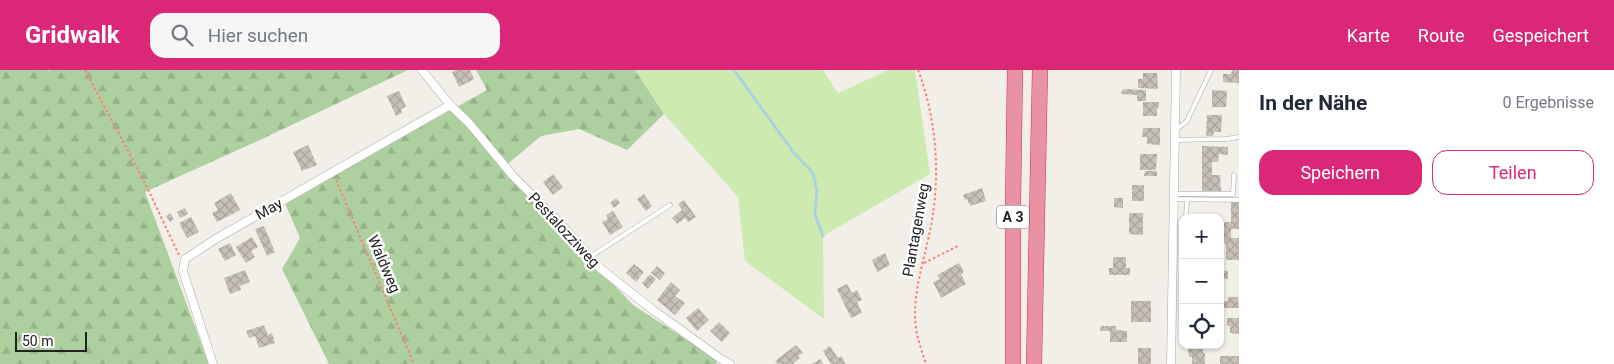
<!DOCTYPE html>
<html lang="de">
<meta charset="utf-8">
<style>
body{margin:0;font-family:Roboto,sans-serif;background:#f6f6f7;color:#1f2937}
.controls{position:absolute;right:15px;bottom:15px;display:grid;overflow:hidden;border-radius:10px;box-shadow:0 1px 4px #0004}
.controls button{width:45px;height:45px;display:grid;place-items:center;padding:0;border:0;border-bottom:1px solid #e0e1e3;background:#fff;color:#1f2937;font:25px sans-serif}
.scale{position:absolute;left:15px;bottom:12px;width:72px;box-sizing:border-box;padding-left:5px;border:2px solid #222;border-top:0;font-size:14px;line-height:18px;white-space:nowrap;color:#222;-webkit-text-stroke:4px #fff;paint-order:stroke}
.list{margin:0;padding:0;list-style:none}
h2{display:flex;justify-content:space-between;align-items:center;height:65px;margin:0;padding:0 20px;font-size:21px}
h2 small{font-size:16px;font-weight:400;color:#747a83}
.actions{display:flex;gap:10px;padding:15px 20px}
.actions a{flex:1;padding:11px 0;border:1px solid #db2777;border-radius:15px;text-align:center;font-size:18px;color:#db2777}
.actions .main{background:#db2777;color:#fff}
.icon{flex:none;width:28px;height:28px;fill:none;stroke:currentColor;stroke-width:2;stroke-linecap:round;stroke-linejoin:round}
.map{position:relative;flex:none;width:1239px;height:294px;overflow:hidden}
header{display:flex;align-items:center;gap:30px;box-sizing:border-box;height:70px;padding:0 25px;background:#db2777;color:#fff}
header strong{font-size:24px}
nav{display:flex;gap:28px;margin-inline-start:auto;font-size:18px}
.search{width:350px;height:45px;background:#f6f6f7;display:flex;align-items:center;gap:12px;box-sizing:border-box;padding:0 18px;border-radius:15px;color:#747a83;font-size:19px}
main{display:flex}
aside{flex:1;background:#fff}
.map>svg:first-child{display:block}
.grass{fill:#cdebb0}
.forest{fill:url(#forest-firs)}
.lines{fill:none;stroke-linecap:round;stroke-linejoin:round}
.stream{stroke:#aad3df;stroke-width:3}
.building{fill:url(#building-cross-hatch)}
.lane-casing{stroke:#a9a9a9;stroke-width:5}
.street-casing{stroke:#a9a9a9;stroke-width:9}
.highway-casing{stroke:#dc2a67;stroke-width:16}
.path{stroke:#fa8072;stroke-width:2;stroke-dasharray:2.5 2.5;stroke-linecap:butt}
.lane{stroke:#fff;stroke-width:4}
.street{stroke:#fff;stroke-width:8}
.highway{stroke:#e892a2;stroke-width:15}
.labels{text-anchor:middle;stroke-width:5;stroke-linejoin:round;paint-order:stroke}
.shield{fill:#fff;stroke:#646464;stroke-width:1}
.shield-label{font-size:14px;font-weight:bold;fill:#222}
.street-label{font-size:15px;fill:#222;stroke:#fff}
</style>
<header>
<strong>Gridwalk</strong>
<div class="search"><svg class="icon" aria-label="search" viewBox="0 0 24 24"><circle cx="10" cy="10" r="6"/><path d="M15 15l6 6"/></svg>Hier suchen</div>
<nav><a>Karte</a><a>Route</a><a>Gespeichert</a></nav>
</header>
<main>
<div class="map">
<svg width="1239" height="294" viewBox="0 0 1239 294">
<defs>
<pattern id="forest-firs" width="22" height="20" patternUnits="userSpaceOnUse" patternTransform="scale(1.25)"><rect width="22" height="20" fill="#add19e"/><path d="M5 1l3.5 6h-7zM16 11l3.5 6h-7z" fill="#95b388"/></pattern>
<pattern id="building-cross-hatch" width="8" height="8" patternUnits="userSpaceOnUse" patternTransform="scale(1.25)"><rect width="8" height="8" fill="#c7bfb8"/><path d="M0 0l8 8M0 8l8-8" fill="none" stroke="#aba49e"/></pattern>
</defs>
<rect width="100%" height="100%" fill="#f2efe9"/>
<path class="grass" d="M635,0H823L838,23L888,0H915L930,104L823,166L824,249L745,191L738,127L664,44Z"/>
<path class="forest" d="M0,0H48V1L50,0H408L262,69L145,122L209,294H0Z
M476,0H635L664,44L627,80L579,59L541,66L503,98L633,235L718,290L716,294H329L282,199L300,168L285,133L487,20Z"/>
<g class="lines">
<path class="stream" d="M734,0L794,83L813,103L817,120L815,145L823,166"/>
</g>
<path class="building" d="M456,0H470L474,9L459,17L452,2Z
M1232,0H1239V13L1223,12V4H1231Z
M1143,3H1157L1158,19L1138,18V9H1143Z
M1126,19L1146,20V31H1137V25L1121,24L1122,20Z
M1212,20L1227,21L1226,37H1212Z
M399,21L406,37L401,39L402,43L396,46L387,26Z
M1143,32H1159V37L1157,38V46H1143Z
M1207,45H1222L1221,62H1214L1213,66H1206Z
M1143,58H1160V75L1147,74V67H1142Z
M308,75L317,95L302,101L293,82Z
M1202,76L1228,77V85L1219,84L1218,92H1212V105H1220L1221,121H1202Z
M1140,84H1157L1156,100H1140Z
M1145,101H1157V106H1144Z
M553,104L563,117L553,125L543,112Z
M1132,115H1144V131H1132Z
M982,118L986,131L970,136L967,129L965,130L963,125Z
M231,123L240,140L217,152L212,143L218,140L214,133Z
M644,124L652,136L646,141L637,129Z
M616,128L620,133L614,138L610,133Z
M1114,128H1123V138L1114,137Z
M684,130L696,147L688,152L685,148L677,154L672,148L682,140L678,134Z
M1231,132H1239V159H1231V168H1239V190H1226V174L1222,172L1223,170H1220V152H1231Z
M185,138L188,144L180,148L177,142Z
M613,141L623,157L610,165L602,152L608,149L606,145Z
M170,143L174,149L170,152L166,146Z
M1129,143H1143V165L1129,164Z
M191,147L199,162L187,168L179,153Z
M264,156L275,182L267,186L255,159Z
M252,167L258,177L251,181L255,187L246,193L236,177Z
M230,173L236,185L225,191L218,179Z
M1180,174H1183V183H1179Z
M885,183L890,195L877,202L872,190Z
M1113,187H1126V198H1130V205H1109V198H1113Z
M959,193L964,202L961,204L966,214L941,228L933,212L940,209L937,205Z
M634,194L644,202L636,212L626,203Z
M657,196L665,203L660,210L651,203Z
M245,200L250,212L240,216L241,220L230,224L224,208Z
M1220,200L1228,201V209H1220Z
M650,204L656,209L648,219L642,213Z
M671,212L680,220L675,226L685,233L675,245L657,230Z
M847,214L852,223L857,220L862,230L857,232L862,243L851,248L837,219Z
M1228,227H1238L1239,238H1222L1223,231H1228Z
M1131,231H1151V252H1131Z
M698,238L709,250L697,261L686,248Z
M1227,248H1239V264L1230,263V256H1227Z
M719,252L730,263L722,272L710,261Z
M264,255L268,265L272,263L275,273L259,278L255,266L249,268L246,261Z
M1101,256H1116V260L1127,261V272H1110V261H1100Z
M796,275L803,283L798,286L800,288L793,294H778L775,291Z
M830,276L838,288L841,286L846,294H831L823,281Z
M1191,276L1203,277V283H1205V294H1192V287H1189L1188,279Z
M1138,278H1151V294H1138Z
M1220,286H1239V294H1220Z
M820,289L823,294H812Z"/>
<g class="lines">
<g class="lane-casing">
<path id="lane" d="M1176,60L1187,51L1211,0
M1175,70L1226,69L1239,67
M1174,124H1233L1234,105
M1174,129L1239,130
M1186,148L1187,129
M590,187L670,135"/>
</g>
<g class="street-casing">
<path id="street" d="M422,0L450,35L469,53L513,106L556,149L601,199L653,240L721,289L730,294
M213,294L183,201L185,189L214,170L450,35
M1171,294L1176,0"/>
</g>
<g class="highway-casing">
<path id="highway" d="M1013,294V134L1015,0
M1034,294L1040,0"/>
</g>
<path class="path" d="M85,0L145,113L179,185
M918,0C935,44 940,97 933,143C928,183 909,224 917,264C919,274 923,284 926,294
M336,110L414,294
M924,193L958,176"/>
<use href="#lane" class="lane"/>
<use href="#street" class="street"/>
<use href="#highway" class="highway"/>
</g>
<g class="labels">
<rect class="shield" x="997" y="135.5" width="32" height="23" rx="4"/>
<g class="shield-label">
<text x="1013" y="152">A 3</text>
</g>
<g class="street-label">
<text transform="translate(269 139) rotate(-29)" y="5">May</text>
<text transform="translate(564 160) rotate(47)" y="5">Pestalozziweg</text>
<text transform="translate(916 160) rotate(-80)" y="5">Plantagenweg</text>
<text transform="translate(384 194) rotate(67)" y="5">Waldweg</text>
</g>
</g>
</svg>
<div class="controls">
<button>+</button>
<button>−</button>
<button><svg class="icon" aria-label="locate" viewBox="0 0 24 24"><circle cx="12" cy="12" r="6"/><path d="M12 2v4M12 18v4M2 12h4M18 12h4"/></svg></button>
</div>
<div class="scale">50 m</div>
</div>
<aside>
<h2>In der Nähe<small>0 Ergebnisse</small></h2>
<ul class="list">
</ul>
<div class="actions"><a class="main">Speichern</a><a>Teilen</a></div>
</aside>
</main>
